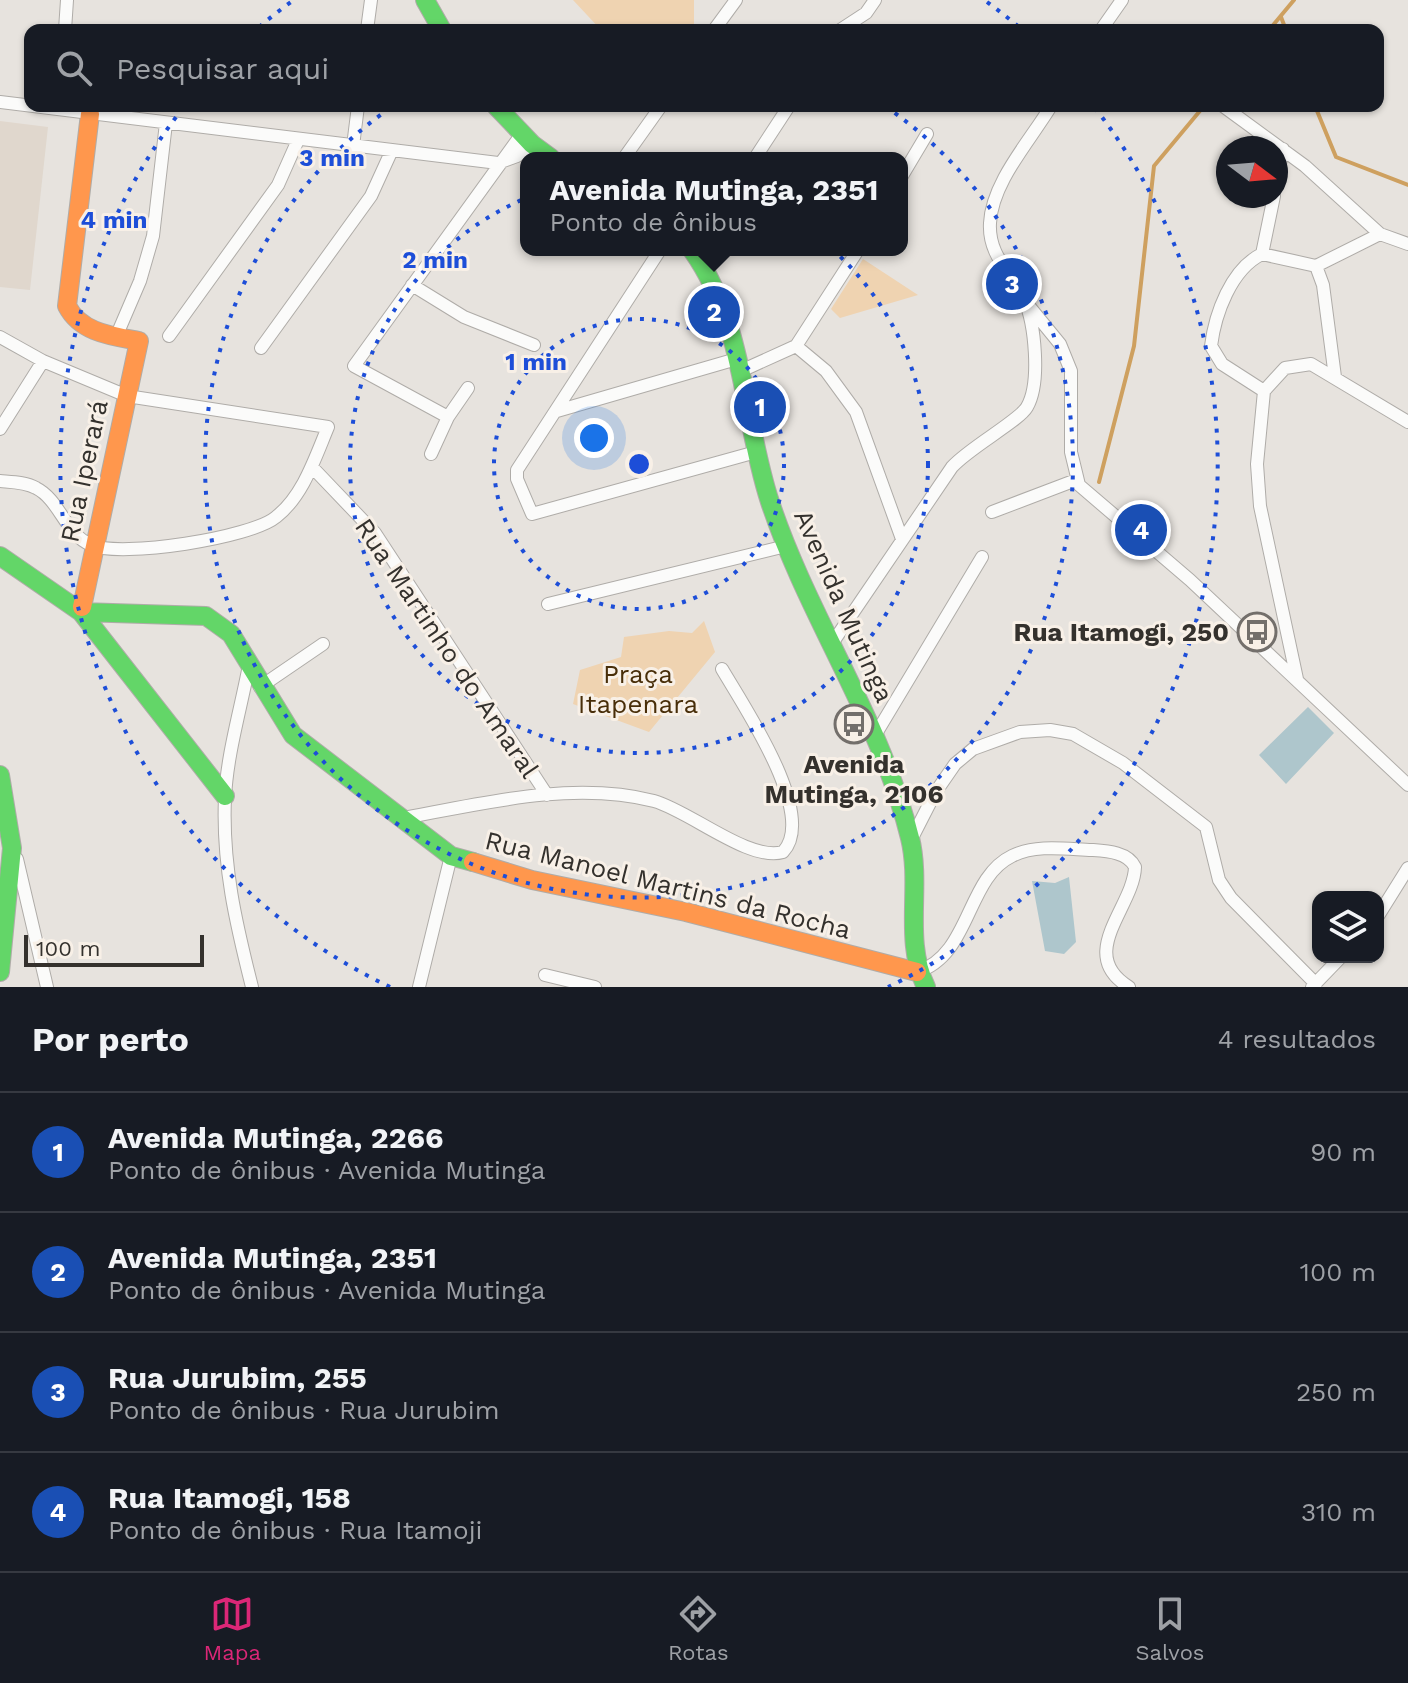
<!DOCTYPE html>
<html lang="pt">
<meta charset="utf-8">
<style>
body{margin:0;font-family:"Work Sans",sans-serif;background:#20242c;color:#f1f3f6}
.controls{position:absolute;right:24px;bottom:24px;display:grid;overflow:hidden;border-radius:16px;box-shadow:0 2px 6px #0004}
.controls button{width:72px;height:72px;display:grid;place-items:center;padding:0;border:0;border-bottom:2px solid #363941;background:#171b24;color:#f1f3f6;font:40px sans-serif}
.compass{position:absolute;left:1216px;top:136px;width:72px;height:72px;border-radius:50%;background:#171b24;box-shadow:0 2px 6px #0004;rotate:106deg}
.scale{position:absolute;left:24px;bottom:20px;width:180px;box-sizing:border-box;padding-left:8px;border:4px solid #34312d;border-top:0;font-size:22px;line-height:28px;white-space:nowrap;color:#34312d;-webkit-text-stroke:6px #f8f0e7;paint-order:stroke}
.you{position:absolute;left:594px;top:438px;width:28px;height:28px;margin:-20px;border:6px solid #fff;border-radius:50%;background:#1a73e8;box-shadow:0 0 0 12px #1a73e833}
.badge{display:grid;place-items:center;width:52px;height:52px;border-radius:50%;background:#db2777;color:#fff;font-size:26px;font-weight:700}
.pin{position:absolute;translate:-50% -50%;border:4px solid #fff;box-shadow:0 2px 8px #0006}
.popup{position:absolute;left:520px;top:152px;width:388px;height:104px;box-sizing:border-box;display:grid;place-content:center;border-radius:16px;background:#171b24;filter:drop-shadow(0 2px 6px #0005);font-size:26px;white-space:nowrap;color:#9ea1a6}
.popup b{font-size:30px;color:#f1f3f6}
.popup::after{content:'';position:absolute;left:50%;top:100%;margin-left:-16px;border:16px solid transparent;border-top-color:#171b24}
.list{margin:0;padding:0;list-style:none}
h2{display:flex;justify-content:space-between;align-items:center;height:104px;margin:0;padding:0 32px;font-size:34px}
h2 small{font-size:26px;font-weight:400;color:#9ea1a6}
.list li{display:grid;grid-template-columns:52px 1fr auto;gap:24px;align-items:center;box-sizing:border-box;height:120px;padding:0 32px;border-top:2px solid #363941}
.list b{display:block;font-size:30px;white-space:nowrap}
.list p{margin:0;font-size:26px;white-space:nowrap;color:#9ea1a6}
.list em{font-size:26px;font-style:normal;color:#9ea1a6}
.icon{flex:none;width:44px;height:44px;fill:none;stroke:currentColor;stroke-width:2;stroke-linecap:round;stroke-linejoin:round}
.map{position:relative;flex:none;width:1408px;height:987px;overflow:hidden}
.search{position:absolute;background:#171b24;box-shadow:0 2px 6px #0004;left:24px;right:24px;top:24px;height:88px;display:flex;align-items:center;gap:20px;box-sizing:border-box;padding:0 28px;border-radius:16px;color:#9ea1a6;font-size:30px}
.sheet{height:584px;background:#171b24}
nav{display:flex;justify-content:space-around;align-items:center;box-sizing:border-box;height:112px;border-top:2px solid #363941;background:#171b24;font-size:22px;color:#9ea1a6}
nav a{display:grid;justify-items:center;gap:4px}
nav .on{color:#db2777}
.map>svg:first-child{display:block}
.built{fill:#e0d7cd}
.green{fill:#efd3b1}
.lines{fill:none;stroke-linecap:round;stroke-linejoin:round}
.stream{stroke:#cea05f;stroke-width:4}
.building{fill:#aec6cc}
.street-casing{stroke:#afaca8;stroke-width:14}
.fast-casing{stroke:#afaca8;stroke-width:20}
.slow-casing{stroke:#afaca8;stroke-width:20}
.street{stroke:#fbfbfa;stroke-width:12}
.fast{stroke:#63d668;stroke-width:18}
.slow{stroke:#ff974d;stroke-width:18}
.ring{fill:none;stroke:#1d4ed8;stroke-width:4;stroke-dasharray:4 8}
.labels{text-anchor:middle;stroke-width:6;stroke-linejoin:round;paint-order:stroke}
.street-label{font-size:26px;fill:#34312d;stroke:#f8f0e7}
.poi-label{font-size:26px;font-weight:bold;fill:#34312d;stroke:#f8f0e7;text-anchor:end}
.park-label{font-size:26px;fill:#482e09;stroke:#f8f0e7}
.centre{fill:#1d4ed8;stroke:#f8f0e7;stroke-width:4}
.ring-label{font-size:24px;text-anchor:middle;font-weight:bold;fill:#1d4ed8;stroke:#f8f0e7;stroke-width:6;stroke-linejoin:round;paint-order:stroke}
</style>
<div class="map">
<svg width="1408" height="987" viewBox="0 0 1408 987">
<rect width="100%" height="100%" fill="#e7e3de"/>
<path class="built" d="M0,121L48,127L30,290L0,287Z"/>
<path class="green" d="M573,0H694V30H601Z
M863,259L918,295L840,318L831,309Z
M704,621L715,652L649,732L573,704L580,670L621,657L624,637L669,631L692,633Z"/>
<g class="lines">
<path class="stream" d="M1281,17L1286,30
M1269,30L1294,0
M1315,106L1336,157L1408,185
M1099,482L1134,346L1154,166L1204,106"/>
</g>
<path class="building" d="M1308,707L1334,733L1286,784L1259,755Z
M1069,877L1076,942L1064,954L1045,951L1032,881L1055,883Z"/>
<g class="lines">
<g class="street-casing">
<path id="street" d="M65,30L67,0
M367,30L371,0
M714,30L736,0
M840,30L866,13L875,0
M1101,30L1122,0
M0,102L498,163L517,156L532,144
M1223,106L1305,166L1380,234L1408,244
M353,146L358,106
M624,158L661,106
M755,158L789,106
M902,176L927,134
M1276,184L1283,149
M660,250L517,470V479L532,514L756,452
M1262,254L1316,266L1380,234
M1316,266L1323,285L1335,377
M412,285L464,317L534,345
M1024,300L1060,344L1071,371V452L1079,485L1190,580L1408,785
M169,336L278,185L298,140
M0,337L43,361L127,396L328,427C315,458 303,496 276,517C251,538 121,558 91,545C65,534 60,500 36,488C26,482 12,482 0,481
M116,337L140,281L153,236L166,123
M796,346L826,371L856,412L902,539
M261,348L371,196L392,150
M743,370L796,346L858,250
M1264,391L1222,364L1211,346C1215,314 1231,269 1262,254L1274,196
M557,411L740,358
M448,417L354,366L521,135
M0,429L43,361
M431,454L448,417L468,388
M312,467L375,533L547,795
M992,512L1076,480
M548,604L786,546
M831,645L952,467C970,447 1019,421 1027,407C1041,383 1035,323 1024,299C1012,273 988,256 990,223C992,182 1030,141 1051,106
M249,665C241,708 227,754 225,798C222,864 236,924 252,987
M1297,679L1260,506L1257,464L1264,391L1285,368L1311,364L1408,422
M260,687L323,644
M874,737L982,557
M399,819C480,804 572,780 654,801C690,811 749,862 783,852C818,815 743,705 722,669
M911,840L935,793L955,764L973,749L1020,732L1050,730L1073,734L1123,763L1206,827L1219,880L1231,898L1316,984
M17,859L47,987
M1378,916L1408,868
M917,972C971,955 966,878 1012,856C1036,844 1066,849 1092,850C1107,851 1128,852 1135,867C1134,907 1075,954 1129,987
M545,975L595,987
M419,987L451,856
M1312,987L1341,957"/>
</g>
<g class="fast-casing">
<path id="fast" d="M425,0L442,30
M496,106L532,144L551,158
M692,250C746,326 742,417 770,502C808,617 881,720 910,838C922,887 903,940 926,987
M0,556L81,612L206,616L231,634L293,735L451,856L473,862
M82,607L81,612L225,796
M0,775L12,848L0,972"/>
</g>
<g class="slow-casing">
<path id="slow" d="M82,607L139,341C112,336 81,333 67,306L90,114
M473,862L532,880L686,912L917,972"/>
</g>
<use href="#street" class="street"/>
<use href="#fast" class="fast"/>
<use href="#slow" class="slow"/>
</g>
<g class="ring">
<circle cx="639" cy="464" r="145"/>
<circle cx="639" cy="464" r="289"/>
<path d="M885 106A434 434 0 1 1 393 106"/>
<path d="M390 987A579 579 0 0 1 183 108M259 27A579 579 0 0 1 291 2M987 2A579 579 0 0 1 1019 27M1095 108A579 579 0 0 1 888 987"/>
</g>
<defs>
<g id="bus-ring" transform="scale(2)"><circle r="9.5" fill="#f8f0e7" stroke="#736f6b" stroke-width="1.5"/><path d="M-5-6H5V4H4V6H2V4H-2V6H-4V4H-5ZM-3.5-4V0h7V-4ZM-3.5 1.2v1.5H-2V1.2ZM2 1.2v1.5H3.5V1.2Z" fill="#736f6b"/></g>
</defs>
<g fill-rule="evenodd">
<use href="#bus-ring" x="1257" y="632"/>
<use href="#bus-ring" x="854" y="724"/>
</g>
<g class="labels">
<g class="street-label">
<text transform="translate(84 471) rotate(-78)" y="9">Rua Iperará</text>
<text transform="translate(844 606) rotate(66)" y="9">Avenida Mutinga</text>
<text transform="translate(447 648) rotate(56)" y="9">Rua Martinho do Amaral</text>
<text transform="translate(668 885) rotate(14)" y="9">Rua Manoel Martins da Rocha</text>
</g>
<g class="poi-label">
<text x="1229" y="641">Rua Itamogi, 250</text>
<text x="854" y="773" text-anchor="middle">Avenida<tspan x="854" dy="30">Mutinga, 2106</tspan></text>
</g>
<g class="park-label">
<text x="638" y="683">Praça<tspan x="638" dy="30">Itapenara</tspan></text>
</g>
</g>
<circle cx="639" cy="464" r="12" class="centre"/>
<g class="ring-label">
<text x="332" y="166">3 min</text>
<text x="114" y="228">4 min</text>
<text x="435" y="268">2 min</text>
<text x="536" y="370">1 min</text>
</g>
</svg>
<div class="controls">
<button><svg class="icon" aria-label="layers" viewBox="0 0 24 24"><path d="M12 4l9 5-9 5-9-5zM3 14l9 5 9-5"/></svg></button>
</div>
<svg class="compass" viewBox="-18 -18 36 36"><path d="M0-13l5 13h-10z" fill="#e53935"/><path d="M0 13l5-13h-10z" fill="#9ea1a6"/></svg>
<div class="scale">100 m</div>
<div class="you"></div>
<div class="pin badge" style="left:760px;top:407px;background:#1a4fb4">1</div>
<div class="pin badge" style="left:714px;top:312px;background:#1a4fb4">2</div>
<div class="popup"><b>Avenida Mutinga, 2351</b>Ponto de ônibus</div>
<div class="pin badge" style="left:1012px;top:284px;background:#1a4fb4">3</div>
<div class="pin badge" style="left:1141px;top:530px;background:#1a4fb4">4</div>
<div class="search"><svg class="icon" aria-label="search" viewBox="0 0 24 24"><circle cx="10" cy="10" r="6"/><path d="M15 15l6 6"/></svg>Pesquisar aqui</div>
</div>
<section class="sheet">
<h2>Por perto<small>4 resultados</small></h2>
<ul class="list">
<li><span class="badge" style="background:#1a4fb4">1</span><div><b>Avenida Mutinga, 2266</b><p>Ponto de ônibus · Avenida Mutinga</p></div><em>90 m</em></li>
<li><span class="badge" style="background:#1a4fb4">2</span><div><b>Avenida Mutinga, 2351</b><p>Ponto de ônibus · Avenida Mutinga</p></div><em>100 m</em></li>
<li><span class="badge" style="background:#1a4fb4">3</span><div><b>Rua Jurubim, 255</b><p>Ponto de ônibus · Rua Jurubim</p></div><em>250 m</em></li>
<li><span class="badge" style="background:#1a4fb4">4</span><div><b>Rua Itamogi, 158</b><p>Ponto de ônibus · Rua Itamoji</p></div><em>310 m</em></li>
</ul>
</section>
<nav>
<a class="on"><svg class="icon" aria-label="map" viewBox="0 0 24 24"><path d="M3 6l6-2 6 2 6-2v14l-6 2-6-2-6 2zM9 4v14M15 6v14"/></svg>Mapa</a>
<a><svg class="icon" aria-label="directions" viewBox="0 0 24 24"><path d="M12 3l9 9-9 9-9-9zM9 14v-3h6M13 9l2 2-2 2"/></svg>Rotas</a>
<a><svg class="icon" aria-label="saved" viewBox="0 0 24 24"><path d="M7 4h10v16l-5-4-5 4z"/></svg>Salvos</a>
</nav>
